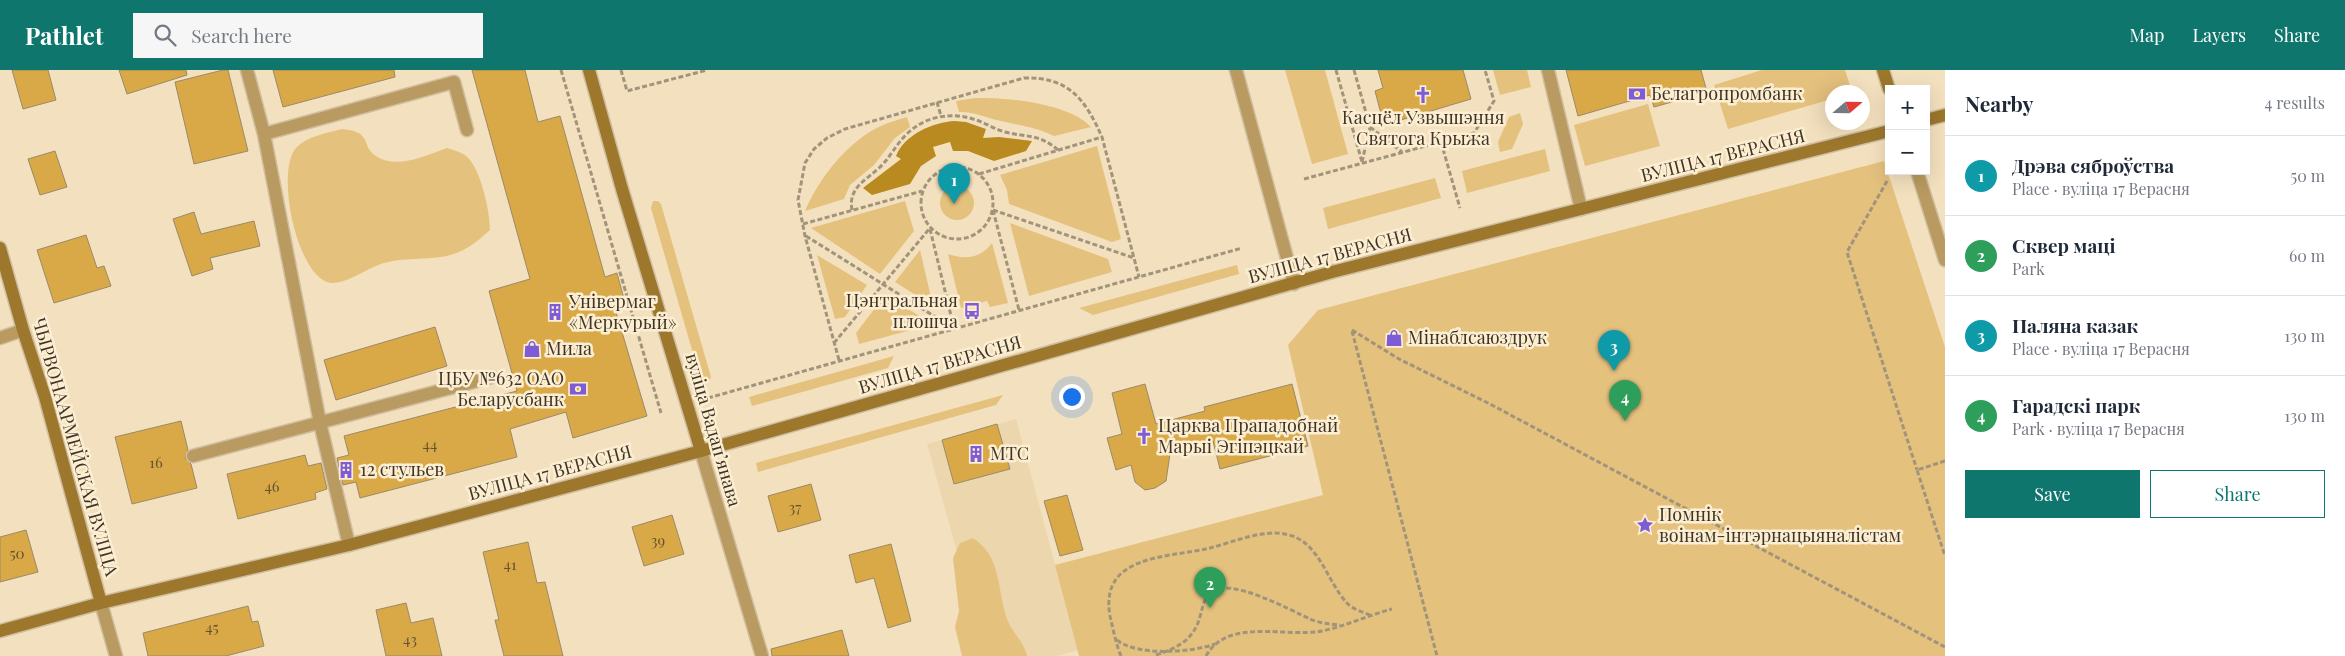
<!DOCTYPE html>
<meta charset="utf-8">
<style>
body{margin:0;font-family:"Playfair Display",serif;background:#f6f6f7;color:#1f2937}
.controls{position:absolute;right:15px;top:15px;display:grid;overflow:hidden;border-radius:0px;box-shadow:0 5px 20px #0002}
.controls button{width:45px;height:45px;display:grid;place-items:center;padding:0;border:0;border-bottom:1px solid #e0e1e3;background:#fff;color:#1f2937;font:25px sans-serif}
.compass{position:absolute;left:1825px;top:15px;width:45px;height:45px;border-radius:50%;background:#fff;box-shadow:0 5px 20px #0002;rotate:70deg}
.you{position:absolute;left:1071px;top:326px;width:18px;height:18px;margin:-12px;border:4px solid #fff;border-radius:50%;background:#1a73e8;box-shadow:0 0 0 8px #1a73e833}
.badge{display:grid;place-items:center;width:32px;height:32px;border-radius:50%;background:#0f766e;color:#fff;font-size:16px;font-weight:700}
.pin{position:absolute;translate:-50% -41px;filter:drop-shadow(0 1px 2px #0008)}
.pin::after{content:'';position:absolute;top:26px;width:18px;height:15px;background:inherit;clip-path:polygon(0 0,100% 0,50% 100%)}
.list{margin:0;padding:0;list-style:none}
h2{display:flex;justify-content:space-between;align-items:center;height:65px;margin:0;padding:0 20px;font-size:21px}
h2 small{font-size:16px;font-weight:400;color:#747a83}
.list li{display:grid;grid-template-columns:32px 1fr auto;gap:15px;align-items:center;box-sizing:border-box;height:80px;padding:0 20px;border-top:1px solid #e0e1e3}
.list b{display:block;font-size:19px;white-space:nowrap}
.list p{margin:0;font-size:16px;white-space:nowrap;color:#747a83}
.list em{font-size:16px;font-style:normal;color:#747a83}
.actions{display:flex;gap:10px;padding:15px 20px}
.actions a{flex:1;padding:11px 0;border:1px solid #0f766e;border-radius:0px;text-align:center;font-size:18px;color:#0f766e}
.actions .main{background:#0f766e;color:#fff}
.icon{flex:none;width:28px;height:28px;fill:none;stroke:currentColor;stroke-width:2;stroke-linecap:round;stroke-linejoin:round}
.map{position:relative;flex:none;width:1945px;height:586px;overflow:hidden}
header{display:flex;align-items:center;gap:30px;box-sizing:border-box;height:70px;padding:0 25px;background:#0f766e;color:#fff}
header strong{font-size:24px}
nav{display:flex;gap:28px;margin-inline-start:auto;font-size:18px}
.search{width:350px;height:45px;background:#f6f6f7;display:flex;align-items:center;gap:12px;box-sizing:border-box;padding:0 18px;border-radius:0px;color:#747a83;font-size:19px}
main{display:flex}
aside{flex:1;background:#fff}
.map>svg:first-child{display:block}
.built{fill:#ecd6ad}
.green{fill:#e5c17e}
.water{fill:#b98a1f}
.building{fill:#daa947;stroke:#9a8969}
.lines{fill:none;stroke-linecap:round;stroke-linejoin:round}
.lane-casing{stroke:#cfbea0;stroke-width:15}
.street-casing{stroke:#cfbea0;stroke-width:15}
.secondary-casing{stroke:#cfbea0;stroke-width:15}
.path{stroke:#a1947b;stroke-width:3;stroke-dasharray:5 2.5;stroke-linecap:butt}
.lane{stroke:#b99a60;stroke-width:12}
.street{stroke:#b99a60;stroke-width:12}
.secondary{stroke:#9c772c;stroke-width:12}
.labels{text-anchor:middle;stroke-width:5;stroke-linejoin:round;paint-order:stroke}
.number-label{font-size:15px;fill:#645330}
.poi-label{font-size:18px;fill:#3d3628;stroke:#fdeed2;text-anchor:start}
.street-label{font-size:18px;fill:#3d3628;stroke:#fdeed2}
</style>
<header>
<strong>Pathlet</strong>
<div class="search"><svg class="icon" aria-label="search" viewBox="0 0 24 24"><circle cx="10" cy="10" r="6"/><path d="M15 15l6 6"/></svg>Search here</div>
<nav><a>Map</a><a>Layers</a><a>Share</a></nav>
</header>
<main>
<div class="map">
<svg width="1945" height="586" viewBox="0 0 1945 586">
<rect width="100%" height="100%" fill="#f3e0be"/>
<path class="built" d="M1016,349L1078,580L1057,586H986L927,374Z"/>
<path class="green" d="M1285,0H1325L1348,84L1312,94Z
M1493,0H1527L1531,17L1500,25Z
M1762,0H1845L1852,22H1832V29L1728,59L1714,15Z
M975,28C1005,27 1069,33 1091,57L1054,66C1036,57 1017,55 997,50C984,47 972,41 959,42L956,31Z
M1648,34L1660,76L1585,96L1574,55Z
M1520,43L1523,54L1512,79L1500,82L1498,72L1509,47Z
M907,47L910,57L895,68L874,95L850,115L844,129L805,141C819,108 848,71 881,56C889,52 898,50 907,47Z
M342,59C374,62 360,76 376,86C397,100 427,85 447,78C453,80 461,82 466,86C481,98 490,142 490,160C481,168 471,177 459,182C436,192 409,186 384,193C369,197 347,214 331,213C297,209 274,99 297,77C308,66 327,63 342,59Z
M1097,76L1121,169L1112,172L1009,134L1007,120L1000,105Z
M1545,79L1550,101L1467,123L1462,101Z
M1884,91L1945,277V586H1079L1055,495L1323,425L1288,275L1318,240Z
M1435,108L1441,128L1328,159L1323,138Z
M940 133a17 17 0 1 1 34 0a17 17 0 1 1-34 0Z
M653,131H658L661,134L711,307L708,313L701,311L651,138Z
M905,131L914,161L880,204L811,158Z
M1010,153L1108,189L1112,202L1029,226Z
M992,173L1008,233L990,237L987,231L961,238L948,184C965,190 981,188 992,173Z
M920,180L933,236L895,212Z
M817,185L867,215L845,247L835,249Z
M1237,195L1239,204L1093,245L1079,238Z
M885,225L933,254L859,274L856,263Z
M894,286L888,298L752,336L749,327Z
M1003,325L996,335L758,402L756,393Z
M973,468C1002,487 997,520 1007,549C1012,563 1024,571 1027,586H962L955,557L959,541L953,488L960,473Z"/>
<path class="water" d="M955,51L966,52L986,59L983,68L999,67L1032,71L1026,81L994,91L968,81H953L950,72L933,77L936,86L921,96L910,114L872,125L863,118L901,89L896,86C904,65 933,52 955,51Z"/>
<path class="building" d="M12,0H48L56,30L23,39Z
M119,0H186L187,5L127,24Z
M223,0H228L248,81L194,94L175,12Z
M273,0H394L395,7L283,37Z
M472,0H525L538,52L560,46L605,207L617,203L624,229L613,232L647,346L573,368L566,342L510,359L517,387L360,428L356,412L343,415L337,388L349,385L344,366L517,321L489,221L530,209Z
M1378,0H1463L1471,29L1384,55L1375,21L1383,18Z
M1566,0H1701L1707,22L1654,37L1650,25L1578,46Z
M55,81L67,117L40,125L28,89Z
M194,142L201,164L254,151L260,176L210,188L213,199L192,206L173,149Z
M86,165L97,198L104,196L111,216L54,233L37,180Z
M435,257L447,296L336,330L324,290Z
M1145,314L1156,354L1205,341L1204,337L1292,314L1308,376L1220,399L1213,371L1170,384L1166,411L1155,418L1145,420L1135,412L1131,395L1116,400L1107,368L1122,364L1112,323Z
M181,351L188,380L185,388L191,394L197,418L132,434L115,367Z
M997,354L1010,399L954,414L942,370Z
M305,385L308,396L321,393L327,419L315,423L316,429L238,449L227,404Z
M811,414L821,450L778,462L768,426Z
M1067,425L1083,480L1060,486L1044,431Z
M672,445L684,484L644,496L632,457Z
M26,460L38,502L0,512V467Z
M528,472L537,513L545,512L563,586H504L495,550H499L483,482Z
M891,474L911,551L888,558L874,508L856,513L849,485Z
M406,533L411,553L433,548L442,586H386L376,540Z
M248,536L252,552L258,551L264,576L226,586H148L143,563Z
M842,560L849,586H772L771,579Z"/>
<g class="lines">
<g class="lane-casing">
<path id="lane" d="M247,0L264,64L320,353L349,475
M1548,0L1581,139
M264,64L454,12L467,60
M0,268L23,260
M193,386L492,307"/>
</g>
<g class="street-casing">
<path id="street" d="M1236,0L1294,214
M1917,101L1945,190
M701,381L762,586
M101,533L116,586"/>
</g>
<g class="secondary-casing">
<path id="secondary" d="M589,0L622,119L701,381
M1883,0L1889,19
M1926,50L1945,45
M0,178L23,260L45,327L101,533
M0,561L101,533L349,475L701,381L1332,202L1889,61"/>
</g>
<path class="path" d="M561,0L661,343
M621,0L627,21L707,0
M1336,0L1362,92
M1354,0L1370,57L1362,92
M937,32L941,46
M1370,57L1402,82
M1441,72L1460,138
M921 133a36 36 0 1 1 72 0a36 36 0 1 1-72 0Z
M979,104L1102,67
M1304,109L1474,63L1494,31L1485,0
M1887,111L1847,182L1917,400
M852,140C848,118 865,111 879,98C889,89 894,78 903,68C920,48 948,41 973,49C984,52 994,59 1005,62C1028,68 1038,63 1058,80
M993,140L1134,188
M993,140L1019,240
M803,154L922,121
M930,159L954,258
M806,166L953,258
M1352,260L1399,289L1490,334L1945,577
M1352,261L1437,586
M834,273L930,158
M839,290L805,166L798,130L805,93L814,79L827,68L845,59L1024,8C1069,7 1085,29 1102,67L1139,207
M708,328L1242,178
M1945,391L1917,400L1945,486
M1117,570C1136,586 1190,583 1215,574
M1156,585C1180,577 1195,569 1201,543C1203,536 1204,529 1210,523C1227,505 1290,540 1310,549C1319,553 1329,554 1340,555
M1121,586C1116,574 1113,559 1110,546C1099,484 1168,488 1210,478C1234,472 1264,458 1289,465C1320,473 1327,512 1347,533C1352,539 1363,542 1370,545
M1206,586C1228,547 1286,568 1322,561C1346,556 1369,545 1392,539"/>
<use href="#lane" class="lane"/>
<use href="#street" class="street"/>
<use href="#secondary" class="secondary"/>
</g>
<defs>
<g id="bank-bare" transform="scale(1.35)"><path d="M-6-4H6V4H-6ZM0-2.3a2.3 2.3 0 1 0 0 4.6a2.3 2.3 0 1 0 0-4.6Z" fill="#7d5cd6" stroke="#fdeed2" stroke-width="2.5" paint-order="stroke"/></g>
<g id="church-bare" transform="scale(1.35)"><path d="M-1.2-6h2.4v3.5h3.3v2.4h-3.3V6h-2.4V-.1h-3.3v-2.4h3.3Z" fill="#7d5cd6" stroke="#fdeed2" stroke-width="2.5" paint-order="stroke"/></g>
<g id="bus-bare" transform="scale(1.35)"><path d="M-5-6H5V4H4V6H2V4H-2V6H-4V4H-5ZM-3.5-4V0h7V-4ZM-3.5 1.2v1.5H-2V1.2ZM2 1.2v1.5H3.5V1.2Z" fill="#7d5cd6" stroke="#fdeed2" stroke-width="2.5" paint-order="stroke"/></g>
<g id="building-bare" transform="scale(1.35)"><path d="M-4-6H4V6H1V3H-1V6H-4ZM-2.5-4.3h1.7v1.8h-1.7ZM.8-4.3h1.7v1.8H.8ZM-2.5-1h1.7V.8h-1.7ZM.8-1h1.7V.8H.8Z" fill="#7d5cd6" stroke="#fdeed2" stroke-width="2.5" paint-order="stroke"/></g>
<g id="shop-bare" transform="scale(1.35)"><path d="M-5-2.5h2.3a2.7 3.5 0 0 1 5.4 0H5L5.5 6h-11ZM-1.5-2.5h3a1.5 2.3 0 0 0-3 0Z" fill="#7d5cd6" stroke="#fdeed2" stroke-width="2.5" paint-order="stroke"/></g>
<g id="sight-bare" transform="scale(1.35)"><path d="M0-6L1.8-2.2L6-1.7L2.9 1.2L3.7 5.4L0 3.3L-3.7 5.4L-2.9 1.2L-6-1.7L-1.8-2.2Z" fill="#7d5cd6" stroke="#fdeed2" stroke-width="2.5" paint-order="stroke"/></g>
</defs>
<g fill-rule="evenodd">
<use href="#bank-bare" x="1637" y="24"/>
<use href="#church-bare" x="1423" y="25"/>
<use href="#bus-bare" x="972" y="241"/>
<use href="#building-bare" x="555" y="242"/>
<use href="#shop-bare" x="1394" y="268"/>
<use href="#shop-bare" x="532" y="279"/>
<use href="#bank-bare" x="578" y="319"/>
<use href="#church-bare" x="1144" y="366"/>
<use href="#building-bare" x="976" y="384"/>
<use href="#building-bare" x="346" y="400"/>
<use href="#sight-bare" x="1645" y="455"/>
</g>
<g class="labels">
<g class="number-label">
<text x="430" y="380">44</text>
<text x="156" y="398">16</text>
<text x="272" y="422">46</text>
<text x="795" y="443">37</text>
<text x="658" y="476">39</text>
<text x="17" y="489">50</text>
<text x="510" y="500">41</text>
<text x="212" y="563">45</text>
<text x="410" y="575">43</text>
</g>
<g class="poi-label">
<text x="1651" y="30">Белагропромбанк</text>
<text x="1423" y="54" text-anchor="middle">Касцёл Узвышэння<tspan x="1423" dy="21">Святога Крыжа</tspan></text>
<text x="958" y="237" text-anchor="end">Цэнтральная<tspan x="958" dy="21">плошча</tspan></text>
<text x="569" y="238">Універмаг<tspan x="569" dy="21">«Меркурый»</tspan></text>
<text x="1408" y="274">Мінаблсаюздрук</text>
<text x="546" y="285">Мила</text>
<text x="564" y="315" text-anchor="end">ЦБУ №632 ОАО<tspan x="564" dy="21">Беларусбанк</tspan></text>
<text x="1158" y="362">Царква Прападобнай<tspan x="1158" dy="21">Марыі Эгіпэцкай</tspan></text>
<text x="990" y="390">МТС</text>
<text x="360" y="406">12 стульев</text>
<text x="1659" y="451">Помнік<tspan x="1659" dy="21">воінам-інтэрнацыяналістам</tspan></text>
</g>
<g class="street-label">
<text transform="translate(1723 86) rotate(-14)" y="6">ВУЛІЦА 17 ВЕРАСНЯ</text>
<text transform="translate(1330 186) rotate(-15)" y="6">ВУЛІЦА 17 ВЕРАСНЯ</text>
<text transform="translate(940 295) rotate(-16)" y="6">ВУЛІЦА 17 ВЕРАСНЯ</text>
<text transform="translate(713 360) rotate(74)" y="6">вуліца Вадапʼянава</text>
<text transform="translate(75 377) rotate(74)" y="6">ЧЫРВОНААРМЕЙСКАЯ ВУЛІЦА</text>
<text transform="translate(550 403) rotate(-15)" y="6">ВУЛІЦА 17 ВЕРАСНЯ</text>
</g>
</g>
</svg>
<div class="controls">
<button>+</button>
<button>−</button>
</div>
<svg class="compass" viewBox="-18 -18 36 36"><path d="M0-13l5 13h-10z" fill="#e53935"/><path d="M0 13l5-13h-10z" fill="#747a83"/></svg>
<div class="you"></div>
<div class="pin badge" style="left:954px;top:134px;background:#0f9aa8">1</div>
<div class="pin badge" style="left:1210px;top:538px;background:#2e9e5b">2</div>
<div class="pin badge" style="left:1614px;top:301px;background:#0f9aa8">3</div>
<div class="pin badge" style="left:1625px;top:351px;background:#2e9e5b">4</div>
</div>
<aside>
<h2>Nearby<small>4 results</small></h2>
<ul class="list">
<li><span class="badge" style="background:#0f9aa8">1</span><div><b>Дрэва сяброўства</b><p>Place · вуліца 17 Верасня</p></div><em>50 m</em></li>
<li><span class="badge" style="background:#2e9e5b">2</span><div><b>Сквер маці</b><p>Park</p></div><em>60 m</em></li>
<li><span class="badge" style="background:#0f9aa8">3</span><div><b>Паляна казак</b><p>Place · вуліца 17 Верасня</p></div><em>130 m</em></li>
<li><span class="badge" style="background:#2e9e5b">4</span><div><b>Гарадскі парк</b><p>Park · вуліца 17 Верасня</p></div><em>130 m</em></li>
</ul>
<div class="actions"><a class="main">Save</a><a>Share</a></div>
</aside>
</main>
